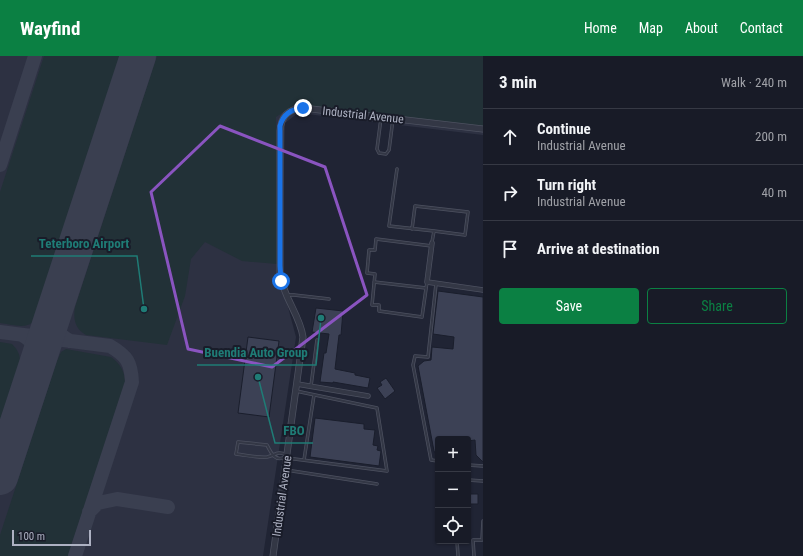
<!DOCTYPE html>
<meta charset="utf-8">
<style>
body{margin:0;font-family:"Roboto Condensed",sans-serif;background:#252833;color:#f1f3f6}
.controls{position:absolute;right:12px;bottom:12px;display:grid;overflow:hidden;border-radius:4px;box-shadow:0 1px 3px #0004}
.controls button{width:36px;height:36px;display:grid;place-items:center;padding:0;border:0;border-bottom:1px solid #363944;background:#181b27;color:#f1f3f6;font:20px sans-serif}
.scale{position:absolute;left:12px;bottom:10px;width:79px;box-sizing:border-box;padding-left:4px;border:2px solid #adb1c2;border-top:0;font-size:11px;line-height:14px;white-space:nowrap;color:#adb1c2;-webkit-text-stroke:3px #191c29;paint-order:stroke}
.stop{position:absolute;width:12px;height:12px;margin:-9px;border:3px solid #1a73e8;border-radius:50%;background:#fff}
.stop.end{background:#1a73e8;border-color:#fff;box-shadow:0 1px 4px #0008}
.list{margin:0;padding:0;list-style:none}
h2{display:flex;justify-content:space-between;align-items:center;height:52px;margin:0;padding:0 16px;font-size:17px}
h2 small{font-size:13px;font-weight:400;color:#9fa1a7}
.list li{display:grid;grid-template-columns:26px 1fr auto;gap:12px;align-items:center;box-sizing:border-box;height:56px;padding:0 16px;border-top:1px solid #363944}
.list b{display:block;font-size:15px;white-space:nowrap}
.list p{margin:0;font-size:13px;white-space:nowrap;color:#9fa1a7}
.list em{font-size:13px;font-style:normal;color:#9fa1a7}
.actions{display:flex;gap:8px;padding:12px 16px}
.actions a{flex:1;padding:9px 0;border:1px solid #0b8043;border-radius:4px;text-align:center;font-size:14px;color:#0b8043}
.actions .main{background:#0b8043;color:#fff}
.icon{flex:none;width:22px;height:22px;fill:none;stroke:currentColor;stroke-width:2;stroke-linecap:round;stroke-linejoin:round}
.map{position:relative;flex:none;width:483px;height:500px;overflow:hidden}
header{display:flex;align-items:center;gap:24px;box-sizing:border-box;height:56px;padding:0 20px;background:#0b8043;color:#fff}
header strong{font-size:19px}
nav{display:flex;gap:22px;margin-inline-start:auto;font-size:14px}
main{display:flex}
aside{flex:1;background:#181b27}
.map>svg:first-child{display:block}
.airport{fill:#2d3142}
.green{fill:#223137}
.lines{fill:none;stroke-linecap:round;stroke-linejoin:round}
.taxiway{stroke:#3a3f50;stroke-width:14}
.runway{stroke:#3a3f50;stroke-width:36}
.building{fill:#3c4155;stroke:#1a1e2c}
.service-casing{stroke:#4d5160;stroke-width:3.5}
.minor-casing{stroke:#4d5160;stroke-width:5.5}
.tertiary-casing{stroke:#4d5160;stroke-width:7}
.service{stroke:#333745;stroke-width:2}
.minor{stroke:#333745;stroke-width:4}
.tertiary{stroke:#333745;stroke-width:5.5}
.route{stroke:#1a73e8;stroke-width:5}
.marked{fill:none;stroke:#8a54c0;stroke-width:3;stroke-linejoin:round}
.labels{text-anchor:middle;stroke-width:4;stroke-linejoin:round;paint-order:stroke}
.street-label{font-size:12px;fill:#adb1c2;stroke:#191c29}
.leader{fill:none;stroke:#1f7c76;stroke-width:1.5}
.callout-dot{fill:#1f7c76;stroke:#191c29;stroke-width:1.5}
.callout-label{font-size:13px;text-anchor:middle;font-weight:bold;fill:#1f7c76;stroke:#191c29;stroke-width:4;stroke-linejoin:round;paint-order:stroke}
</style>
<header>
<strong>Wayfind</strong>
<nav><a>Home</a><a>Map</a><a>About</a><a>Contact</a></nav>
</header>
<main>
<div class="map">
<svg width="483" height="500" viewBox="0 0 483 500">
<rect width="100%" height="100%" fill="#202434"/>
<path class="airport" d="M0,0H483V79L298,57L285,67L281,225L296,281L263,500H0Z"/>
<path class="green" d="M44,0H120L34,265C26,274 11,268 0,267V136Z
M157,0H483V76L294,49L276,61L277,208L242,205L205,186L191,203L185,240L167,289L86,279C75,273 73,263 75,251Z
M0,286L12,288C17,293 20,298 20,305L0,364Z
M66,293L111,301C120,307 125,316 125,326L68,500H0V479L57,305L61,296Z"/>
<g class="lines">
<path class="taxiway" d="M0,109L35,0
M53,259C54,272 59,279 70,285
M0,276L110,290C127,300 131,306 132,326L75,500
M22,279C34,285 36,295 37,308
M89,456L98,447L117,443L168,451"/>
<path class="runway" d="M0,421L138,0"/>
</g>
<path class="building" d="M438,235L483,241V406L476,399L475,384L468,385V383H438V402L434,395L418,310L424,305L431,304L432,291L453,293L454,281L433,278Z
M316,252L343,255L341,279H339L335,313L355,317V319L370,322L368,332L333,326V327L320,326L324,297H326L329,278L312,276Z
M248,281L279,285L269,361L238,357Z
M386,322L395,335L385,343L377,332L382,329L380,326Z
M315,362L364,368V373L375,374L373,389L378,390L377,394L381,395L379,410L310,401Z
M468,438H478V448H468Z"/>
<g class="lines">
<g class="service-casing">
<path id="service" d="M381,62L377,93L379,97L386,98L389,94L393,63
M397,113L389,170L434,175L432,186
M412,173L415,150L468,156L465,179L434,175
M374,226L426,232
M427,226L422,261L379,255V249H372L375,218L367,217L369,194H375L376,183L432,190
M436,228L428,301L415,300L413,309L431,404L438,405
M287,239H294L329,243
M311,330L317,284
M285,401C275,406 271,397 267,389L238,386L236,398C246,399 258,402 267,401C274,400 278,394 286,399
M287,402L387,415L377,352L296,335
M304,404L314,339
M468,409L483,410
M286,414L377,428
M468,424L483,425
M457,485L458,500
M474,500L473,484H482L483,465"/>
</g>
<g class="minor-casing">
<path id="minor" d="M432,187L427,226L483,234
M297,328L368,340"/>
</g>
<g class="tertiary-casing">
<path id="tertiary" d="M273,500L303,281C300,259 283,241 280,218V75C281,60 288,53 303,52L483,73"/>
</g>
<use href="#service" class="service"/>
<use href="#minor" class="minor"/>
<use href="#tertiary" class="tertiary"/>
</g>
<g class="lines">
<path class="route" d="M281,225L280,210V70C283,58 291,53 303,52"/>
</g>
<path class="marked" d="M220,70L325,111L367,239L272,311L188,293L151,136Z"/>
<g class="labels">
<g class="street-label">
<text transform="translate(363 59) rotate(6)" y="4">Industrial Avenue</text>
<text transform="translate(282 440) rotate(-82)" y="4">Industrial Avenue</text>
</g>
</g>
<path class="leader" d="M144 253L137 200H31M321 262L316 309H197M258 321L275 387H313"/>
<g class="callout-dot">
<circle cx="144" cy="253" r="4"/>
<circle cx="321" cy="262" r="4"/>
<circle cx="258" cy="321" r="4"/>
</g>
<g class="callout-label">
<text x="84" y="192">Teterboro Airport</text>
<text x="256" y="301">Buendia Auto Group</text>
<text x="294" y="379">FBO</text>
</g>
</svg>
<div class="controls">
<button>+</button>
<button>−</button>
<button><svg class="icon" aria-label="locate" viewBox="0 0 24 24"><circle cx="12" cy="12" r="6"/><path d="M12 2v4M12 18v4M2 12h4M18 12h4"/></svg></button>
</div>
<div class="scale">100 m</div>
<div class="stop" style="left:281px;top:225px"></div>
<div class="stop end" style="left:303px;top:52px"></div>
</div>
<aside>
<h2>3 min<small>Walk · 240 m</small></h2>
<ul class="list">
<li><svg class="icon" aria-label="ahead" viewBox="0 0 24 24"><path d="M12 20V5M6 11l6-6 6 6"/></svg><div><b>Continue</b><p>Industrial Avenue</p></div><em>200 m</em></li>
<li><svg class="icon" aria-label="right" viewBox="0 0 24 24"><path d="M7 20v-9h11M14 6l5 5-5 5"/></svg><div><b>Turn right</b><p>Industrial Avenue</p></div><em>40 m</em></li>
<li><svg class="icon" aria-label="arrive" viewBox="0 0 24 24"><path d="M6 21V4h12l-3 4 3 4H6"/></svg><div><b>Arrive at destination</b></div></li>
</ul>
<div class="actions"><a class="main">Save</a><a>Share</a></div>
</aside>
</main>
